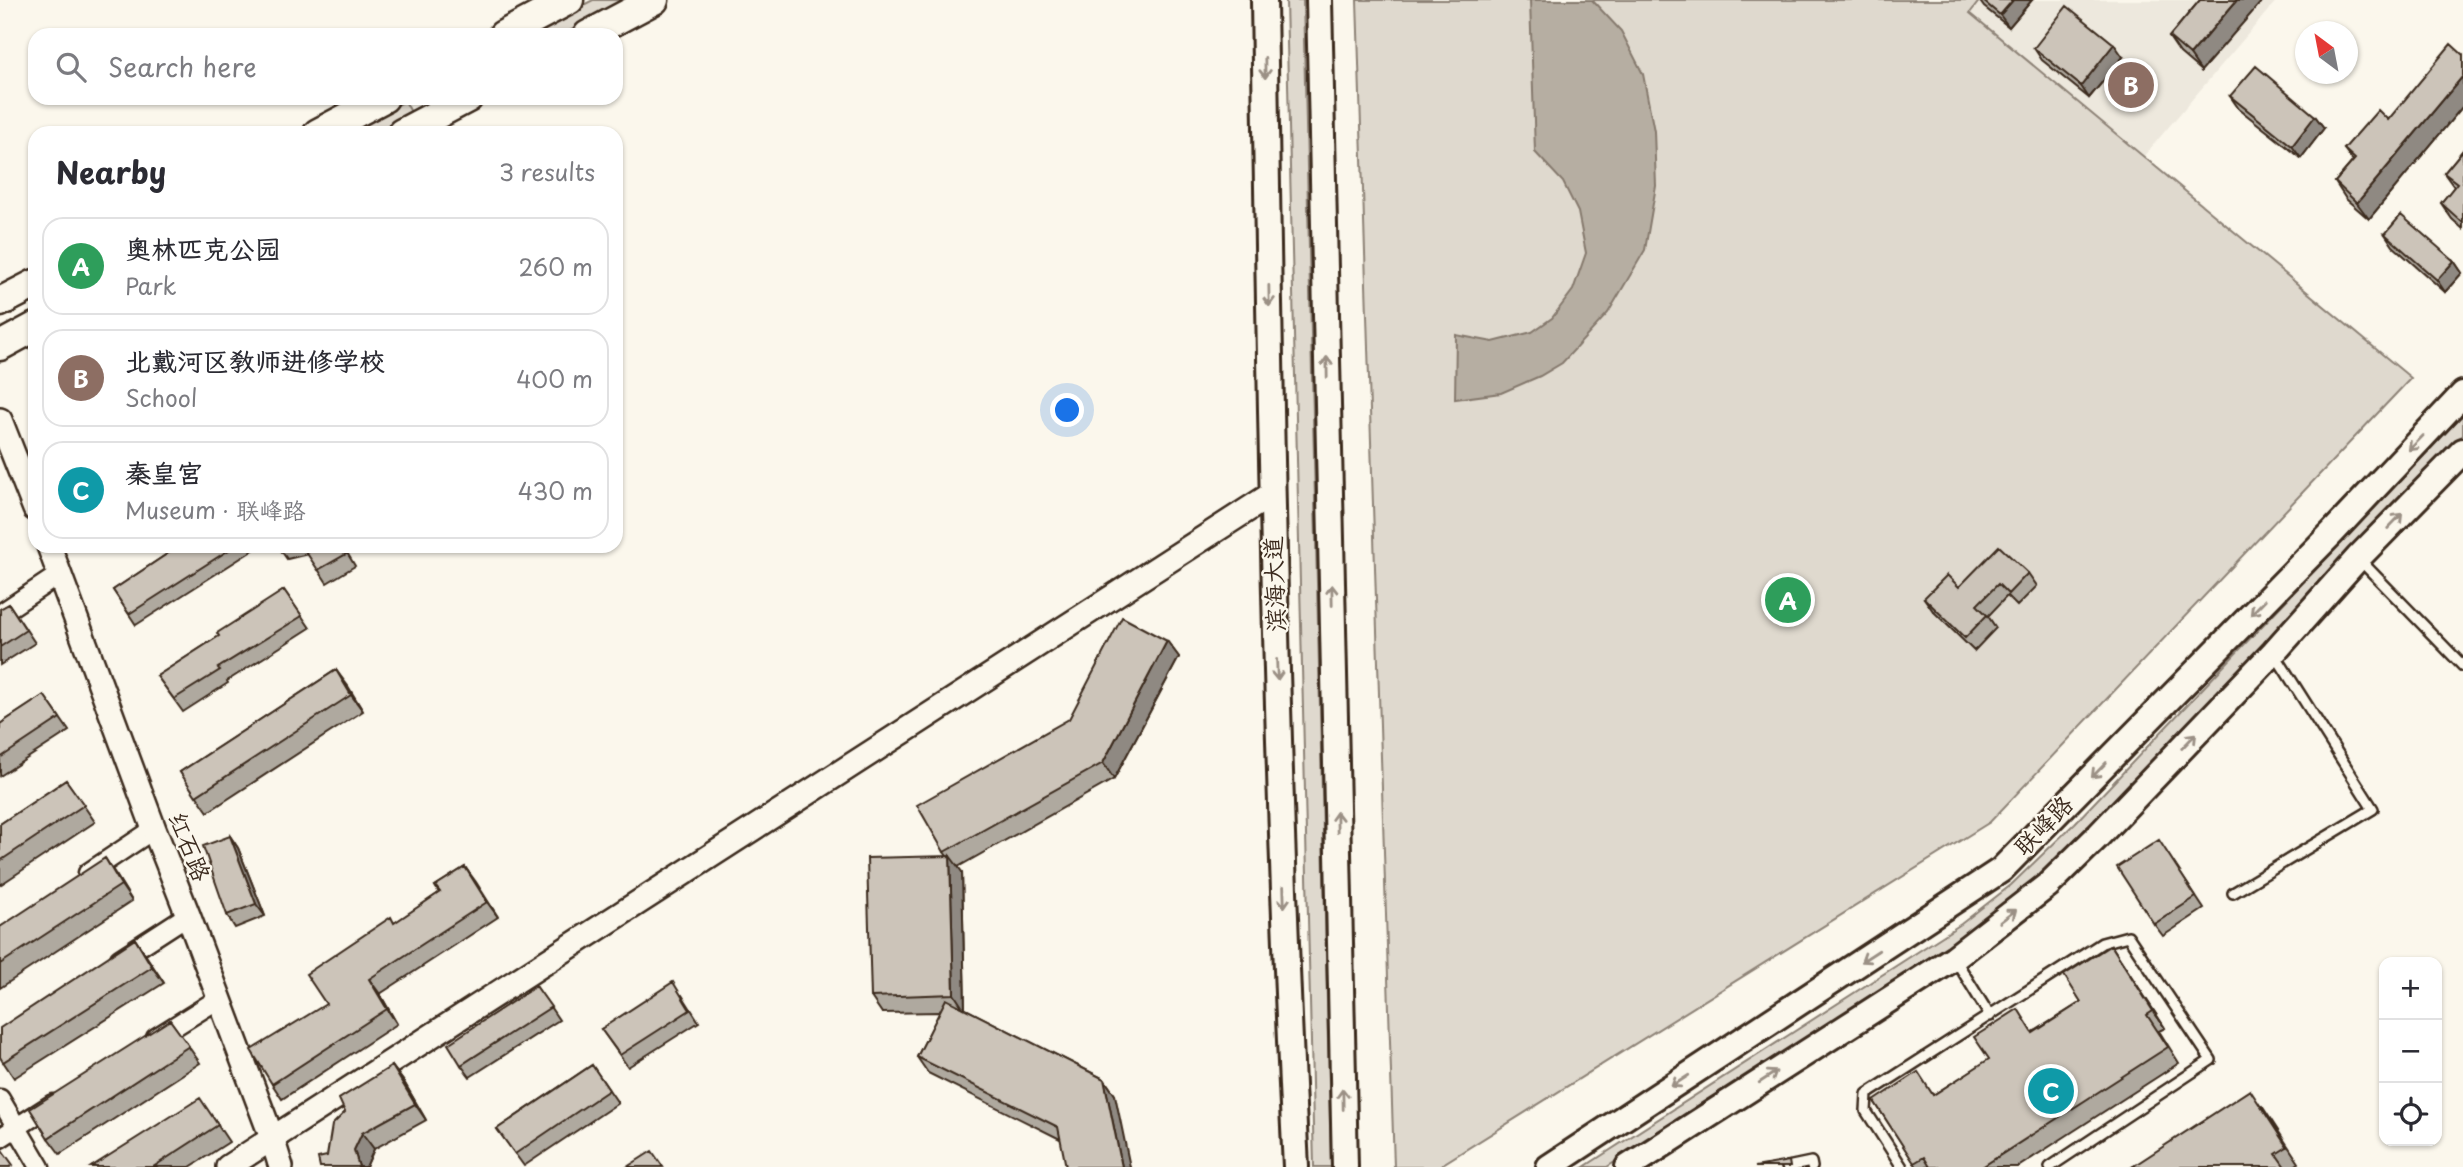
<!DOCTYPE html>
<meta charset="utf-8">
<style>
body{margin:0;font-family:"Playpen Sans","LXGW WenKai TC",sans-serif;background:#f2f2f3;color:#2b2b33}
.controls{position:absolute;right:21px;bottom:21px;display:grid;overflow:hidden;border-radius:14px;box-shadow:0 2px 5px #0004}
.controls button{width:63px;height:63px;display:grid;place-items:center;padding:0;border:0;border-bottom:2px solid #e1e1e2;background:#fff;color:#2b2b33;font:35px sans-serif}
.compass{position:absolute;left:2295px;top:21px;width:63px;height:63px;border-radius:50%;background:#fff;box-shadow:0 2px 5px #0004;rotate:328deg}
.you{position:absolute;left:1068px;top:411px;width:24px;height:24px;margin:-18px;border:5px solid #fff;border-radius:50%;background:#1a73e8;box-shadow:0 0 0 10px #1a73e833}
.badge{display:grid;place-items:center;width:46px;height:46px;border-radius:50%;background:#1f6fb2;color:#fff;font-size:23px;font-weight:700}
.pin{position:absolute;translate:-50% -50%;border:4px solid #fff;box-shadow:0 2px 7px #0006}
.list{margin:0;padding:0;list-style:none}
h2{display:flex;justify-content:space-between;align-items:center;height:91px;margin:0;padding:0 28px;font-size:30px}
h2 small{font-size:23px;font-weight:400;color:#7c7c81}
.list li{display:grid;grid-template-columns:46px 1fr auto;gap:21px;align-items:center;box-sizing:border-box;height:98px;margin:0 14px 14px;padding:0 14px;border:2px solid #e1e1e2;border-radius:21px}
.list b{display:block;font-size:26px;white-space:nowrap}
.list p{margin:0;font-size:23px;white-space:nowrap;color:#7c7c81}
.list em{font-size:23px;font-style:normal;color:#7c7c81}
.icon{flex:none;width:38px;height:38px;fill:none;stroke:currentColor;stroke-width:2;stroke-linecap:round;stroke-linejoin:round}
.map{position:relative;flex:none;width:2463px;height:1167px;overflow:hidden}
.search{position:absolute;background:#fff;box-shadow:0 2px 5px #0004;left:28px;top:28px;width:595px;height:77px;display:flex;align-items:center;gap:18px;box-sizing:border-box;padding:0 24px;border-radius:21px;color:#7c7c81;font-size:26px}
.panel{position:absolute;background:#fff;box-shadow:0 2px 5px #0004;left:28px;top:126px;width:595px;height:427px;border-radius:21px}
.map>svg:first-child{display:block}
.built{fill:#ede8dd}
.green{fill:#dfd9ce;stroke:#8d8276;stroke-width:2}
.water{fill:#b6aea2;stroke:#85796d;stroke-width:2}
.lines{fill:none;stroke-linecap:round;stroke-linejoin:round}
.service-casing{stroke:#3b2a1e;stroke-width:14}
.minor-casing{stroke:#3b2a1e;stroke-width:23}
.tertiary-casing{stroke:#3b2a1e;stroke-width:28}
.secondary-casing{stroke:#3b2a1e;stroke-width:30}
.primary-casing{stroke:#3b2a1e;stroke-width:33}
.service{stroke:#fbf7ec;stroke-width:9}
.minor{stroke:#fbf7ec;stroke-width:18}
.tertiary{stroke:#fbf7ec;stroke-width:23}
.secondary{stroke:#fbf7ec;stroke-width:24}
.primary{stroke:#fbf7ec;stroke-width:28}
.wall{fill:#afa99f;stroke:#3b2a1e;stroke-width:2}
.shaded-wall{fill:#8f8982;stroke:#3b2a1e;stroke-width:2}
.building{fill:#ccc4b9;stroke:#3b2a1e;stroke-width:2}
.oneway{stroke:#9b9085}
.labels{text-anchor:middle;stroke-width:5;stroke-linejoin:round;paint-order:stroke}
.street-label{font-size:24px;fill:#3b2a1e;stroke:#fbf7ec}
</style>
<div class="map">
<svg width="2463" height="1167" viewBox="0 0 2463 1167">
<rect width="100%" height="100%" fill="#fbf7ec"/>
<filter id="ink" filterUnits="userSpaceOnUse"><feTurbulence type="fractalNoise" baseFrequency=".0143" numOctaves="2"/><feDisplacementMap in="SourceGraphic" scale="14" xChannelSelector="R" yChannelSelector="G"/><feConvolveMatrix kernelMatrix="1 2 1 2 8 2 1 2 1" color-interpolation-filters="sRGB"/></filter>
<g filter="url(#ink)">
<path class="built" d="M1980,0H2277L2143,157L1969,12Z"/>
<path class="green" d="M593,0H628L562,35H526Z
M1286,0H1303L1331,1167H1314Z
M1357,0H1980L1970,13L2411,378L1990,822L1438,1167H1394Z
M405,101L412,114L376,133H344Z
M2463,414V435L2085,834L2024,892L1973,930L1607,1167H1584L1961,924L2011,885L2075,823Z"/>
<path class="water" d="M1530,0H1592L1621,31L1643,74L1654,131L1656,186L1645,250L1608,313L1562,363L1540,376L1501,393L1455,399L1456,335L1493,342L1532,332L1552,318L1573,290L1586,253L1578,212L1563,182L1535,152Z"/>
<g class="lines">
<g class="service-casing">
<path id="service" d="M2359,559L2463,666
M2233,893L2373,809L2274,653
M1955,959L1990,1016
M1787,1167L1811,1162L1812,1167
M1902,1167L1866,1111L1867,1094L2102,943L2128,936L2211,1060L2050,1167"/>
</g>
<g class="minor-casing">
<path id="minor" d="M0,614L60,574
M88,873L154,829
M120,959L188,915
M156,1038L220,998
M0,1099L40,1167
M0,1138L53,1104"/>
</g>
<g class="tertiary-casing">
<path id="tertiary" d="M0,420L35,509
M49,546L154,829L188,915L272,1138L281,1167
M228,1167L1272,494"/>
</g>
<g class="secondary-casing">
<path id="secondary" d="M1264,0C1270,389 1276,778 1296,1167
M1319,0L1345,1167
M1549,1167L2001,870L2332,533L2463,394
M1628,1167L1954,958L2048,885L2098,836L2274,652L2358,558L2463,451"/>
</g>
<g class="primary-casing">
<path id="primary" d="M503,35L569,0
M588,35L654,0
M318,133L384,98
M402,133L468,98
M0,302L35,284
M0,346L35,327"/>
</g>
<use href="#service" class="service"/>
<use href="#minor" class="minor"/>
<use href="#tertiary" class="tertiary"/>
<use href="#secondary" class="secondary"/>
<use href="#primary" class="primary"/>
</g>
<path class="wall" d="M1979,0H2032L2009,27L1984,7Z
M2200,0L2201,71L2180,53L2169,37Z
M2034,48L2123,57L2089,98L2042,60Z
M2463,55V106L2369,219L2346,199L2335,182L2353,161L2344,149L2388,120Z
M2230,96L2315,116L2324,128L2301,158L2239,109Z
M2463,150V229L2452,219L2441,203L2454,187L2444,173Z
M2385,234L2454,261L2462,273L2445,292L2393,246Z
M179,546H253L255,549L136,625L113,590Z
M278,546H343L355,566L327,583L308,554L287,559Z
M2028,573L2037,586L2017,606L2007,596L1988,616L1996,628L1974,651L1933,611L1924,598L1959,587Z
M284,590L310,628L227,681L228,683L183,712L157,676L219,636Z
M9,604L35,643L0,665V609Z
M1167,641L1179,657L1114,779L958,867L962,872L965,1009L1104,1079L1115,1095L1060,1139L928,1073L917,1057L940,1012L882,1013L871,997L947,856L944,852L1069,719Z
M336,670L363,711L208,812L180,772Z
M44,695L69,731L0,776V724Z
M66,780L95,822L0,885V824Z
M230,836L238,848L265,916L235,928L227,915Z
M2167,853L2204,909L2163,936L2154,924Z
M465,867L498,917L380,994L397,1024L282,1099L272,1084L326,1004L395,923L439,893L435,886Z
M116,875L132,901L0,988V927Z
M135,939L164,983L14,1078L0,1057Z
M2111,945L2165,1028L2159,1031L2179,1063L2018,1167H1917L1874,1101L1933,1095L2081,1002Z
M536,986L559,1020L470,1077L461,1065Z
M682,995L699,1022L628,1067L601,1029Z
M170,1020L200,1063L60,1154L48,1138Z
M592,1065L618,1103L524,1166L497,1129Z
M392,1066L404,1082L426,1120L374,1149L366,1167L327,1156Z
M2262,1106L2299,1163L2293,1167H2132Z
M211,1115L229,1142L190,1167H91Z"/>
<path class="shaded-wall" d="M2013,0H2032L2009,27L2000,15Z
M2237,0H2263L2201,71L2190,55Z
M2114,44L2123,57L2089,98L2081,86Z
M2463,76V106L2369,219L2357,203Z
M2315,116L2324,128L2301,158L2292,146Z
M2454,261L2462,273L2445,292L2437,280Z
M1167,641L1179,657L1114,779L1103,763Z
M336,670L348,686L363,711L351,695Z
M230,836L238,848L265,916L256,904Z
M950,856L962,872L965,1011L954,994Z
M105,858L116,875L132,901L121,885Z
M465,867L476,882L498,917L487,902Z
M135,939L146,956L164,983L152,967Z
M2111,945L2122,962L2165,1028L2153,1011Z
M369,979L380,994L397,1024L387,1009Z
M392,1066L404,1082L426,1120L415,1104Z
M1104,1079L1115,1095L1130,1167H1122Z
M362,1133L374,1149L366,1167H359L354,1150Z"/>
<path class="building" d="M1982,0H2013L2000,15Z
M2200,0H2237L2190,55L2169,37Z
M2067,6L2114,44L2081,86L2034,48Z
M2451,44L2463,55V76L2357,203L2335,182L2355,159L2344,149L2378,110L2388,120Z
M2256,66L2315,116L2292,146L2230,96Z
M2463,150V223L2441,203L2457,183L2444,173Z
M2401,215L2454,261L2437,280L2385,234Z
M179,546H235L129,614L113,590Z
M302,546H342L346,554L318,570Z
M1999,546L2028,573L2008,594L1998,584L1977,605L1987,615L1965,638L1924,598L1947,575L1959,587Z
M284,590L302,616L218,668L220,670L174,699L157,676L219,636L217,633Z
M9,604L26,630L0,647V609Z
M1122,617L1167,641L1103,763L944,852L917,805L1069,719Z
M336,670L351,695L196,796L180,772Z
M44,695L60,718L0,758V724Z
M66,780L84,805L0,861V824Z
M230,836L256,904L227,915L203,846Z
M2159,840L2196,897L2154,924L2117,867Z
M950,856L954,994L871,997L867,858Z
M105,858L121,885L0,964V927Z
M465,867L487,902L369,979L387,1009L272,1084L251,1050L326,1004L306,974L391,917L394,923L440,892L435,886Z
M135,939L152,967L3,1062L0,1057V1028Z
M2111,945L2153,1011L2147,1015L2168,1047L1982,1167H1930L1924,1157L1914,1163L1874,1101L1918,1072L1933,1095L1989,1059L1974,1037L2018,1009L2033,1033L2081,1002L2064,975Z
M673,982L690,1010L620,1055L601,1029Z
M536,986L551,1007L461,1065L448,1044Z
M946,999L1104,1079L1122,1167H1066L1058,1127L917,1057Z
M170,1020L189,1046L48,1138L30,1109Z
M592,1065L609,1090L515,1154L497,1129Z
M392,1066L415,1104L362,1133L354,1150L359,1167H320L318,1158L327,1156L332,1125L345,1112L339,1099Z
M2250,1090L2287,1147L2276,1154L2285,1167H2132Z
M200,1098L218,1125L153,1167H91Z
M0,1147L13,1165L10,1167H0Z
M652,1151L663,1167H627Z
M1789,1161L1790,1167H1755Z"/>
<defs><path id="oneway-shaft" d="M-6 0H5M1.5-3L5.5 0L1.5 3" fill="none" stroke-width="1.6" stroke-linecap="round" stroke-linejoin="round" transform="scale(1.75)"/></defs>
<g class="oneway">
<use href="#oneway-shaft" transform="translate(1265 68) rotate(89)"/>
<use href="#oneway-shaft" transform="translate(1269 296) rotate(89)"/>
<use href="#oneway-shaft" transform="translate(1327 367) rotate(-91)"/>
<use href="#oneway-shaft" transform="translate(2416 443) rotate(134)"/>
<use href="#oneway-shaft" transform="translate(2395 521) rotate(-46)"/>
<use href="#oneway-shaft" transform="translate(1332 595) rotate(-91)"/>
<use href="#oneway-shaft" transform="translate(2258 607) rotate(134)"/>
<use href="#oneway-shaft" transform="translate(1277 670) rotate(88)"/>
<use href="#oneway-shaft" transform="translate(2189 741) rotate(-46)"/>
<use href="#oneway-shaft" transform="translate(2099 770) rotate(134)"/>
<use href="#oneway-shaft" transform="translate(1337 822) rotate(-91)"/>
<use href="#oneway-shaft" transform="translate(1284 897) rotate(88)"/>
<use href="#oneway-shaft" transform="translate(2008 916) rotate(-38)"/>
<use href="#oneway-shaft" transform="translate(1870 956) rotate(147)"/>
<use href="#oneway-shaft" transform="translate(1768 1077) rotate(-33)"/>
<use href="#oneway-shaft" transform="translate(1680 1081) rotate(147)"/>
<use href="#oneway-shaft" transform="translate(1343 1099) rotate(-91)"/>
</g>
</g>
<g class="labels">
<g class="street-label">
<text transform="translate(1275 584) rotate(-92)" y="8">滨海大道</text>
<text transform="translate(2044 826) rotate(-46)" y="8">联峰路</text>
<text transform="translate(189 847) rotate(68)" y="8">红石路</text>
</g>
</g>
</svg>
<div class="controls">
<button>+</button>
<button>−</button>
<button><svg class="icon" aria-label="locate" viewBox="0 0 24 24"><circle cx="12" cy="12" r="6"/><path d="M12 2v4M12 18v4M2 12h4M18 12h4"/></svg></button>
</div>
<svg class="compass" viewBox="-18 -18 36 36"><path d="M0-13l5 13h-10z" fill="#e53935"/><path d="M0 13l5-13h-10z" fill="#7c7c81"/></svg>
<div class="you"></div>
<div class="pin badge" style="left:1788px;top:600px;background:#2e9e5b">A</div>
<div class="pin badge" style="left:2131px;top:85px;background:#8d6e63">B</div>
<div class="pin badge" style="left:2051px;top:1091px;background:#0f9aa8">C</div>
<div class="search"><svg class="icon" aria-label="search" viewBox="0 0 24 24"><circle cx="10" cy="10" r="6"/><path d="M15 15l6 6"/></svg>Search here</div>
<section class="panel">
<h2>Nearby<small>3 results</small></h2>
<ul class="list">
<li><span class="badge" style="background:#2e9e5b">A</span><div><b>奥林匹克公园</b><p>Park</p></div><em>260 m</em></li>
<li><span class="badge" style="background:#8d6e63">B</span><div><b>北戴河区教师进修学校</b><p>School</p></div><em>400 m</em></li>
<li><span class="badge" style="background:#0f9aa8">C</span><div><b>秦皇宫</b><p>Museum · 联峰路</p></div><em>430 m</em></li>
</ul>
</section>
</div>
